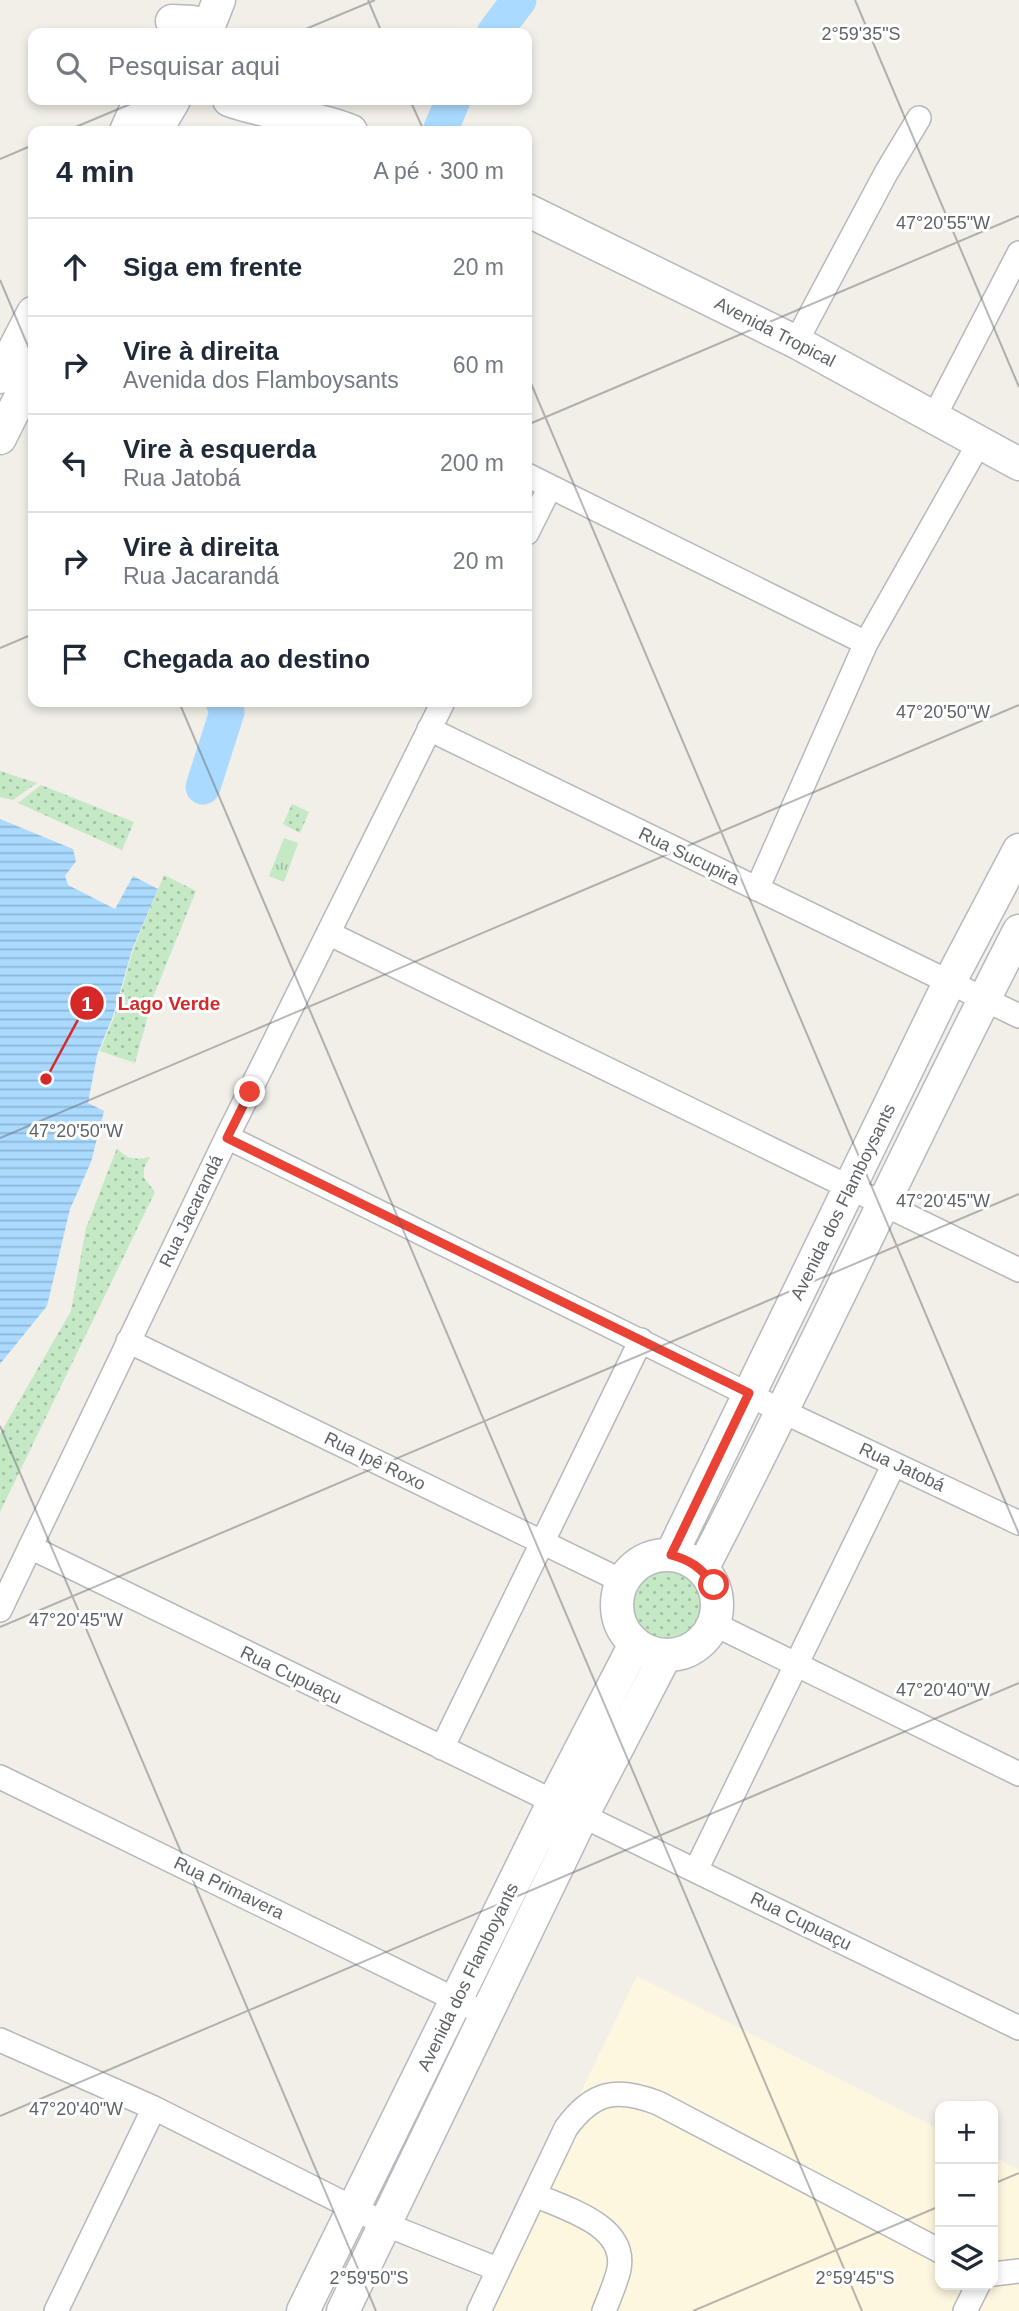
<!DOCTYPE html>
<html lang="pt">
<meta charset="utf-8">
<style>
body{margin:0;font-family:Arial,sans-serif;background:#f6f6f7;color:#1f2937}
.controls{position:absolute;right:21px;bottom:21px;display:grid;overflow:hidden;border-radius:14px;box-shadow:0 4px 10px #0003}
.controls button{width:63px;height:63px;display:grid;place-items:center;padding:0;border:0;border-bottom:2px solid #e0e1e3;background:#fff;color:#1f2937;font:35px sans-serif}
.stop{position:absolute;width:21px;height:21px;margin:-16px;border:5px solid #ea4335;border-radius:50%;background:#fff}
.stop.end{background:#ea4335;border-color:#fff;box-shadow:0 2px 7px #0008}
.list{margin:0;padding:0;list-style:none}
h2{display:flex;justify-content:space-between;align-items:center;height:91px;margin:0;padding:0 28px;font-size:30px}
h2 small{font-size:23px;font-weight:400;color:#747a83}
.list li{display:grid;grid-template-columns:46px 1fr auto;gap:21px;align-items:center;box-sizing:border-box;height:98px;padding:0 28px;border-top:2px solid #e0e1e3}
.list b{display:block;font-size:26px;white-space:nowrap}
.list p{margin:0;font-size:23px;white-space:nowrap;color:#747a83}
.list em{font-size:23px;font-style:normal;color:#747a83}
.icon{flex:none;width:38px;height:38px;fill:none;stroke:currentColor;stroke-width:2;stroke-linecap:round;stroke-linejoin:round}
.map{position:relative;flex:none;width:1019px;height:2311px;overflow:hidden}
.search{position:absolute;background:#fff;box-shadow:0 4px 10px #0003;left:28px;top:28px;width:504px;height:77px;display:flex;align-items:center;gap:18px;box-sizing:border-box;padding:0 24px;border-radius:14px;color:#747a83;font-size:26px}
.panel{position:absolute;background:#fff;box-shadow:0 4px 10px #0003;left:28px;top:126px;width:504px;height:581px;border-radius:14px}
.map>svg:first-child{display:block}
.commercial{fill:#fef7e0}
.grass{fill:url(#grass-dots)}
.park{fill:url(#park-tufts)}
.water{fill:url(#water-rules)}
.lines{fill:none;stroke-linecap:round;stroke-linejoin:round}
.river{stroke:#aadaff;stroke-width:35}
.street-casing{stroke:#b5b8bc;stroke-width:26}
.secondary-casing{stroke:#b6babf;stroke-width:35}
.street{stroke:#fff;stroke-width:23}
.secondary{stroke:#fff;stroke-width:32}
.route{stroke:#ea4335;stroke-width:9}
.ticks{fill:none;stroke:#5f6368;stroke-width:2;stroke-opacity:0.45}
.labels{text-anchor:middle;stroke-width:6;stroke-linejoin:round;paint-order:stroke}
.street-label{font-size:18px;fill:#5f6368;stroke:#fff}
.ticks-label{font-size:18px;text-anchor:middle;fill:#5f6368;stroke:#fff;stroke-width:6;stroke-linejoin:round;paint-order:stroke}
.leader{fill:none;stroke:#d62828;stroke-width:2.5}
.callout-dot{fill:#d62828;stroke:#fff;stroke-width:2.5}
.mark-label{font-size:21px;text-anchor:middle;font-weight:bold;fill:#fff}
.callout-label{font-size:19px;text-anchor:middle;font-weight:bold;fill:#d62828;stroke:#fff;stroke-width:6;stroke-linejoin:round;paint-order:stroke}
</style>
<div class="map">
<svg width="1019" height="2311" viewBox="0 0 1019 2311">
<defs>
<pattern id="grass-dots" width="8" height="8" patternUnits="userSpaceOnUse" patternTransform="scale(1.75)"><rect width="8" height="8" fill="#c5e8c5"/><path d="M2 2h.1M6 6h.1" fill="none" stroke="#a3c0a4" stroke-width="1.8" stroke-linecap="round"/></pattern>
<pattern id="park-tufts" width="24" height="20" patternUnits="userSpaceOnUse" patternTransform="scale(1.75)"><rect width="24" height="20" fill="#c5e8c5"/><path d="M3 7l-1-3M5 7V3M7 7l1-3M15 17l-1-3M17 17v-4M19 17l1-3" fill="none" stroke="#a3c0a4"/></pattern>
<pattern id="water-rules" width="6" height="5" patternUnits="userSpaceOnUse" patternTransform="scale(1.75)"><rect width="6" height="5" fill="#aadaff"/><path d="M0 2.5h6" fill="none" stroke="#8eb4d2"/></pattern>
</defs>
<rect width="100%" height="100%" fill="#f1efe8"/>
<path class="commercial" d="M637,1976L940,2130V2285H993V2156L1019,2170V2311H475Z"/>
<path class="grass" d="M0,771L37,783L13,800L0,797Z
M41,785L134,822L122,850L18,803Z
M292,804L309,812L300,833L283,824Z
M164,875L196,891L153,997L135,1063L100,1051L114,1017L133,950Z
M117,1148C127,1160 136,1160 150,1157L144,1168V1178L155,1192L0,1512V1434L71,1311L86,1228Z
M630 1607a38 38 0 1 1 76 0a38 38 0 1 1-76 0Z"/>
<path class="park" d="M284,838L298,843L284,882L269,876Z"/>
<path class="water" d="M0,819L73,849L76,861L65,876L68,885L115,909L133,876L158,889L132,950L113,1016L97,1055L88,1103L104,1111L91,1162L70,1209L47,1306L0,1364Z"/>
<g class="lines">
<path class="river" d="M494,33L519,0
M440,131L453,100
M203,787L227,712L223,702"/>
<g class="street-casing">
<path id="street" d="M796,342L886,173L919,118
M934,417L1019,253
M527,475L866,643
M527,533L550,487
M429,729L1019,1016
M757,889L866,643L979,443
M330,934L1019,1270
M227,1137L784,1412L1019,1523
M128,1341L622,1581
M30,1547L1019,2028
M0,1610L227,1137L443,702
M714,1624L1019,1774
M442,1748L641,1340
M0,1777L487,2015
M696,1870L894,1464
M0,2040L154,2108L387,2225L497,2269
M535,2195C566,2209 627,2225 619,2269C616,2283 609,2298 604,2311
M993,2274L1019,2271
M56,2311L154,2108
M479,2311L566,2128C593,2091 617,2087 658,2103L940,2251
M965,2311L978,2285"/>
</g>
<g class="secondary-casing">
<path id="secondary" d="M172,21L193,22L208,33
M206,33L219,0
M229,100C269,115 312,115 351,131
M126,131L140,100
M156,131L174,100
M527,210L796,342L1019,464
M0,377L33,313
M0,438L33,372
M617 1605a50 50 0 1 1 100 0a50 50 0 1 1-100 0Z
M671,1555L949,983L1019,850
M702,1569C812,1358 910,1142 1019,931
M303,2311L553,1803L635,1644
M343,2311L582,1816L665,1656"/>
</g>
<use href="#street" class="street"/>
<use href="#secondary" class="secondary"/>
</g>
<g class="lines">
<path class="route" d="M250,1092L227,1138L749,1393L671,1555C691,1560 701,1568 714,1585"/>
</g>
<path class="ticks" d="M368,0L382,33M855,0L1019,387M296,33L375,0M410,100L424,131M66,131L140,100M0,159L33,145M0,280L33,358M527,374L1019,1534M527,425L1019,216M0,648L33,634M179,702L862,2311M0,1138L1019,705M0,1426L376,2311M0,1627L1019,1194M0,2116L1019,1683M993,2184L1019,2173M693,2311L940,2206"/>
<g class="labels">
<g class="street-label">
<text transform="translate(775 332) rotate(27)" y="6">Avenida Tropical</text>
<text transform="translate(689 856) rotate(26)" y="6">Rua Sucupira</text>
<text transform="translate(843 1202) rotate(-64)" y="6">Avenida dos Flamboysants</text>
<text transform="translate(191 1211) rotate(-64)" y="6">Rua Jacarandá</text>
<text transform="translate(375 1461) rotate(26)" y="6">Rua Ipê Roxo</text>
<text transform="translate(902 1467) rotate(25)" y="6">Rua Jatobá</text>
<text transform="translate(291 1675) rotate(26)" y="6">Rua Cupuaçu</text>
<text transform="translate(229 1888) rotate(26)" y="6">Rua Primavera</text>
<text transform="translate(801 1921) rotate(26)" y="6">Rua Cupuaçu</text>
<text transform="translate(468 1977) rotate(-64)" y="6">Avenida dos Flamboyants</text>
</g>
</g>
<g class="ticks-label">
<text x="861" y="40">2°59'35"S</text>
<text x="943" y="229">47°20'55"W</text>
<text x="943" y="718">47°20'50"W</text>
<text x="76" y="1137">47°20'50"W</text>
<text x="943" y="1207">47°20'45"W</text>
<text x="76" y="1626">47°20'45"W</text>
<text x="943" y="1696">47°20'40"W</text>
<text x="76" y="2115">47°20'40"W</text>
<text x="369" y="2284">2°59'50"S</text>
<text x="855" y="2284">2°59'45"S</text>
</g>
<path class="leader" d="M46 1079L87 1003"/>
<g class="callout-dot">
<circle cx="46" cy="1079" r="7"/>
<circle cx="87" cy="1003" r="18"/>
</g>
<g class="mark-label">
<text x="87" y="1011">1</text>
</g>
<g class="callout-label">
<text x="169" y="1010">Lago Verde</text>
</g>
</svg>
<div class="controls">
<button>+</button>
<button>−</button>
<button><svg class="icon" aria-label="layers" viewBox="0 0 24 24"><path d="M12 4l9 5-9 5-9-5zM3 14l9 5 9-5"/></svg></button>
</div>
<div class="stop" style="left:714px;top:1585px"></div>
<div class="stop end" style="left:250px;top:1092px"></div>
<div class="search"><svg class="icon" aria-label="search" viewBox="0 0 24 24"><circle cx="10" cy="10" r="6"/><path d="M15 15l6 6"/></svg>Pesquisar aqui</div>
<section class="panel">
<h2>4 min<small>A pé · 300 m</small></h2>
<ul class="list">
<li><svg class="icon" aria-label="ahead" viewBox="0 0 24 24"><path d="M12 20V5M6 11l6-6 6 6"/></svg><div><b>Siga em frente</b></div><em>20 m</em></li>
<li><svg class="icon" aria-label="right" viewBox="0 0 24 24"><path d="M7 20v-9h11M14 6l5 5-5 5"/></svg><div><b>Vire à direita</b><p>Avenida dos Flamboysants</p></div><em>60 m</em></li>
<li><svg class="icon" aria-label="left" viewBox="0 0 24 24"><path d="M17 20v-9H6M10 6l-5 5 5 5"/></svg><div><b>Vire à esquerda</b><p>Rua Jatobá</p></div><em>200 m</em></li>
<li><svg class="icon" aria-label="right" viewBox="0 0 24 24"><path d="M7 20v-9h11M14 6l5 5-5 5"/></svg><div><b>Vire à direita</b><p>Rua Jacarandá</p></div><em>20 m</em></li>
<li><svg class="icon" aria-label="arrive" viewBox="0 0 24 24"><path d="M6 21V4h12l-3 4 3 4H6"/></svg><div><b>Chegada ao destino</b></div></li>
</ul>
</section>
</div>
